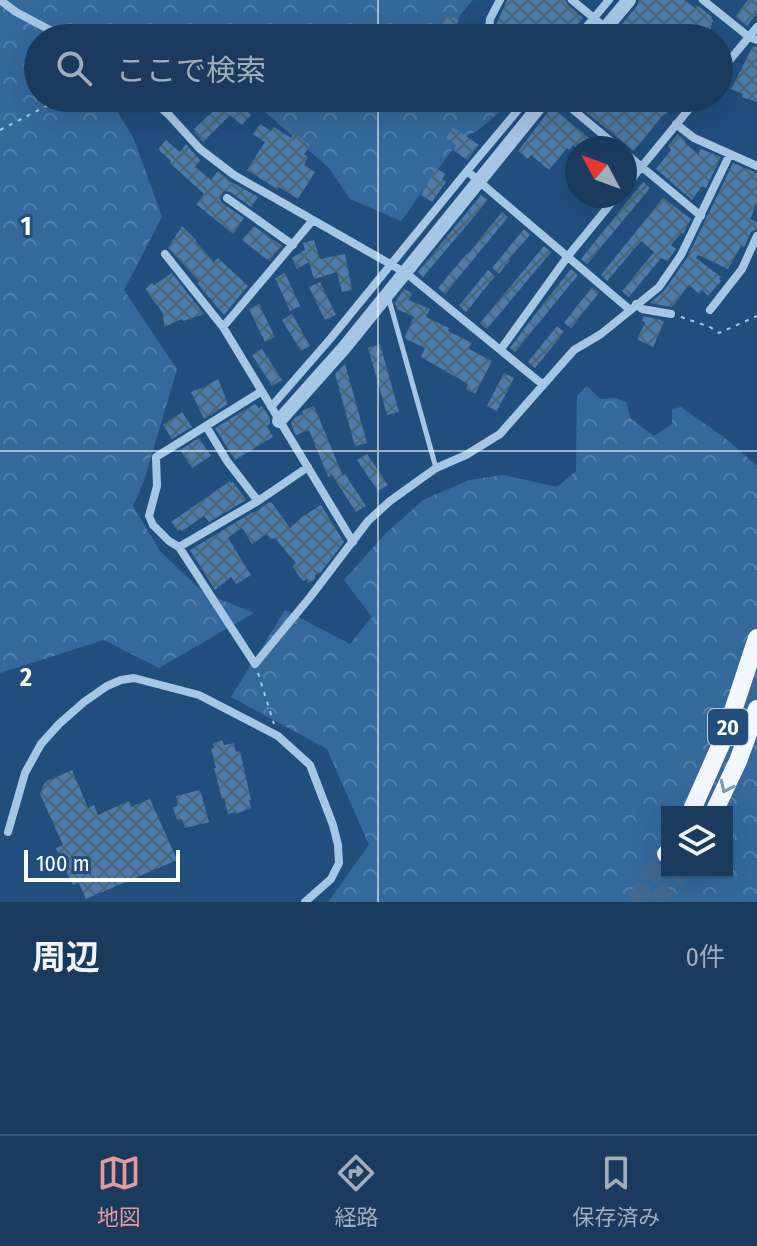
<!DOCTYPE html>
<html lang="ja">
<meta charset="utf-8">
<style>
body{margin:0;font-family:"Fira Sans Condensed","Noto Sans JP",sans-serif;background:#234164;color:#f1f3f6}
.controls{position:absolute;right:24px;bottom:24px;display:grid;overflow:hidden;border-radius:0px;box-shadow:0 8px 32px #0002}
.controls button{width:72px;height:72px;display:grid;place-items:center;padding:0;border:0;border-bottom:2px solid #385473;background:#1a3a5e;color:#f1f3f6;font:40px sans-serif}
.compass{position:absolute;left:565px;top:136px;width:72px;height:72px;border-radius:50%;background:#1a3a5e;box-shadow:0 8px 32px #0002;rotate:311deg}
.scale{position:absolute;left:24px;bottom:20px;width:156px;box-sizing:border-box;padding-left:8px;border:4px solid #fff;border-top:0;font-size:22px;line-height:28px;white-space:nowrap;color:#fff;-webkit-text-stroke:6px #224e7e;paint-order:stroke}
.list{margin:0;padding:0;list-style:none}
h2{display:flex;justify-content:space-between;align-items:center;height:104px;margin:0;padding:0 32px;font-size:34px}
h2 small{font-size:26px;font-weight:400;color:#9fadbc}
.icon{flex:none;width:44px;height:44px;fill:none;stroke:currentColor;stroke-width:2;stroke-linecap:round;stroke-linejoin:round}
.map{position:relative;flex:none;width:757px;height:902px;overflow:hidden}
.search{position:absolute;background:#1a3a5e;box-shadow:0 8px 32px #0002;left:24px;right:24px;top:24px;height:88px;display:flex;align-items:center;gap:20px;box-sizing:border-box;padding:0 28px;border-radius:44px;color:#9fadbc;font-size:30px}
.sheet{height:232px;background:#1a3a5e}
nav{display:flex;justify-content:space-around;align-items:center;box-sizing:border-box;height:112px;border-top:2px solid #385473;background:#1a3a5e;font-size:22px;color:#9fadbc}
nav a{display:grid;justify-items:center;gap:4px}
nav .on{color:#e69b98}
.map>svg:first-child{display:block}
.forest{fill:url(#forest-crowns);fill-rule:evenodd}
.building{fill:url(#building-cross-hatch)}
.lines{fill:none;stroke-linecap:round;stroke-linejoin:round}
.trunk-tunnel{stroke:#436991;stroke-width:18;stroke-dasharray:18 9;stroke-linecap:butt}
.path{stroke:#a6c6e6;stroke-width:2;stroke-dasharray:4 6;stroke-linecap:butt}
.service{stroke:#a6c6e6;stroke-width:5}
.minor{stroke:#a6c6e6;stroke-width:8}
.tertiary{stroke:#a6c6e6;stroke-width:14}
.trunk{stroke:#f3f8fe;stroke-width:18}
.oneway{stroke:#809ab8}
.grid{fill:none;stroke:#fff;stroke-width:2;stroke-opacity:0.55}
.labels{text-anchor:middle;stroke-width:6;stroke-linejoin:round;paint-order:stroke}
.shield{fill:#224e7e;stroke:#bdcad8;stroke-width:2}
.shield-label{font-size:22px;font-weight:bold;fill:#fff}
.grid-label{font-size:26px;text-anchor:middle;font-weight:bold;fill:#fff;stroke:#224e7e;stroke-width:6;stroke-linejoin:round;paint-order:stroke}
</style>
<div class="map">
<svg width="757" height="902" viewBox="0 0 757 902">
<defs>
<pattern id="forest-crowns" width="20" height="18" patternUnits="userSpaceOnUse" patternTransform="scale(2)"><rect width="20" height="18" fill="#35699c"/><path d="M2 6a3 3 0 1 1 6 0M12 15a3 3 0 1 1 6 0" fill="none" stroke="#5380ab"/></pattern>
<pattern id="building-cross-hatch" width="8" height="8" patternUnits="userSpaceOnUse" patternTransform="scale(2)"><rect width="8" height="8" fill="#4e7ba9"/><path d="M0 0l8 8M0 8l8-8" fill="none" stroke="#4d647a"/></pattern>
</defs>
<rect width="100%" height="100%" fill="#224e7e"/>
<path class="forest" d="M0,0H473L460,15L452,38H38V98H109L134,139L162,217L124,290L177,369L144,481L133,506L160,551L204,593L254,613L159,668L104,640L0,673Z
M249,98H502L509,104L477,131L460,139L401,221L350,199L329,168Z
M587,386L600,399L615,398L626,402L631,419L654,436L672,424V409L681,407L725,438L757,466V902H328L369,845L327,749L231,697L285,610L350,644L372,617L344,580L385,534L423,500L469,480L503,475L557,487L576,471L577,396ZM667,812H727V872H667Z"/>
<path class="building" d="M507,0H565L568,5L583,18L566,38H533L519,26L510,38H495L497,23Z
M639,0H684L695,8L697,5L712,17L711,19L713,20L708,38H625L618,29L637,6Z
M748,0H757V13L747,26L735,17Z
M446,15L459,20L457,25L482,33L481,38H451L443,35L444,34L440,32Z
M753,46L757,47V102L742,97L743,94L731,89Z
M588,98H679L665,115L664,114L634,151L581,108Z
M225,100L240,104L251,115L242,125L230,115L203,142L193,130Z
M552,107L595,143L591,148H576L573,145L569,150L567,148L549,170L531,155L528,159L518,151Z
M260,124L271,131L274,127L291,138L294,133L310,145L304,154L308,157L304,165L315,172L298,199L279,187L277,189L247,170L265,142L253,134Z
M453,127L479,145L467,160L453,150L456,145L446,138Z
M678,134L686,141L685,143L698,154L701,149L721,157L706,188L702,186L692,200L656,169L671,150L668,146Z
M166,140L180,152L186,144L200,160L195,167L211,180L218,171L230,181L258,197L251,207L230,192L225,191L221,195L220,198L222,203L244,218L233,234L196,204L204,194L170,163L171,161L160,151L159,148Z
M733,163L757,173V203L750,219L757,222V229L751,232L744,247L741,246L728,269L698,255L696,258L721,277L719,279L721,281L708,296L702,290L699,294L689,285L672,307L650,303L664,291L687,258Z
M436,168L446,174L442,179L446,182L432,202L421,195Z
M643,182L650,188L587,264L581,259Z
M481,195L488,200L423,277L418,272Z
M663,198L691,219L683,234L681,233L671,245L676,249L668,261L661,258L629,297L622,291L654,252L641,241L607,281L601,275Z
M502,212L508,217L445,294L438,288L467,253L468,254Z
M182,226L196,240V242L214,262L218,258L248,286L224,315L197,283L199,281L168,248Z
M254,226L282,246L269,261L242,240Z
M524,229L530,235L509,259L510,260L499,274L492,268Z
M314,240L320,259L345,254L352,290L342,292L337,272L314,279L309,262L297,269L292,258L305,250L303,243Z
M544,246L551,252L487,329L480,323Z
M571,269L578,275L515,352L510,348L536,313Z
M488,270L495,276L466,312L459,306Z
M172,273L204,314L183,321L182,319L164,327L163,313L145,289L152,283L154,285Z
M285,273L300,306L290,311L275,278Z
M320,282L336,315L325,320L309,287Z
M592,287L599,293L571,328L564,323Z
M404,289L412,293L409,300L430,309L426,317L449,328L448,331L472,343L469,349L492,361L475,394L466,389L468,384L421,357L425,348L406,339L405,336L414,317L397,309L395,302Z
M259,304L275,337L265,342L249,309Z
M292,314L310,346L301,351L282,320Z
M643,316L662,320L661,321L664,322L653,347L637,339L644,325L645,322L642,321Z
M557,326L564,332L535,368L528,362Z
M380,344L399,412L387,415L368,348Z
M262,349L282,380L272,386L252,355Z
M345,364L367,443L355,446L335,374Z
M504,373L514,378L497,411L487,406Z
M218,379L228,404L204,419L191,392L200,388L201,389Z
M255,404L259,408L262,406L270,418V424L267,426L273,437L235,460L215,428Z
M314,406L343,476L345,474L366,506L356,512L332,475L328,477L309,430L296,435L294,432L291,423L296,417L303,414L302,411Z
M182,412L192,427L172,439L163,425Z
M199,438L211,456L192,468L180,450Z
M367,454L388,485L378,491L357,460Z
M230,481L231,483L233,482L246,500L209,522L204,516L182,531L180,529L178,531L171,522Z
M269,502L272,503L290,528L302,517L321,505L344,542L321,572L315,575V579L308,583L307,579L304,581L301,579L293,567V565L296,563L275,538L271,539L267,534L252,544L242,528L228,538L251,575L236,584L231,577L215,590L190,550L253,512L254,513Z
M222,740L224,745L234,743L236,752L240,751L251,800H249L251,808L236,814L235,812L228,814L224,798L222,799L214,768H216L211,749L214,748L213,743Z
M72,770L88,808L94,805L98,815L129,801L131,807L150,799L177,860L86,899L79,883L73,885L64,867L56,848L63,845L40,794L45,782Z
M200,790L209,822L185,828L182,819L177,820L173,807L178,806L176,796Z"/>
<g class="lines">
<path class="trunk-tunnel" d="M635,902L666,854
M658,902L679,872"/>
<path class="path" d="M0,130L62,98
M681,317L710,327L719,333L757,316
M258,673L274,724"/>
<path class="service" d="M388,296L436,468"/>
<path class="minor" d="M0,0L16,12L65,38
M572,0L618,38
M703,0L749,37L757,40
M488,38L490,19L500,0
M577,38L609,0
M719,73L757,27
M150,98L169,115L200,149L234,175L406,273L542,384
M559,98L619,148
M676,124L694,138L757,166
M625,153L701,216
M467,171L528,98
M625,187L698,98
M227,198L293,245
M165,254L223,327L353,542
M636,304L642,309L671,314
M710,310L742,269L757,236
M223,327L313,220
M501,349L568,256L617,196
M262,391L156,457L157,486L149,516L153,525L169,541L179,547L255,664L311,596L368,521L390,501L436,468L466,455L500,434L574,350L601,334L659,287L681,255L730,154
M271,407L331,338L467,171L629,309
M206,426L227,461L258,501
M179,547L258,501L308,467
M8,832L25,773L41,744L59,724L84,702L107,686L121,680L134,678L199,695L278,736L310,765L333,825L338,845L339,863L331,879L305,902"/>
<path class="tertiary" d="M597,38L629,0
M279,421L344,348L546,98"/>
<path class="trunk" d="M691,812L725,735L757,638
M714,812L738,761L757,709
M666,854L667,853"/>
</g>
<defs><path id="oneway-chevron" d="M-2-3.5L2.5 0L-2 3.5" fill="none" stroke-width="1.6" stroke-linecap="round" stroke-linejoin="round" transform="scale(2)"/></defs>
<use class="oneway" href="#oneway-chevron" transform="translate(726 787) rotate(115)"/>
<path class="grid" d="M378,0V38M378,98V902M0,451H757"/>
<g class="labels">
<rect class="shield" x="708" y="709" width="40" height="36" rx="6"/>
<g class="shield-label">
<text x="728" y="735">20</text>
</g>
</g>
<g class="grid-label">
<text x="26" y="235">1</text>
<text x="26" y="686">2</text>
</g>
</svg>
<div class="controls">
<button><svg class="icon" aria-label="layers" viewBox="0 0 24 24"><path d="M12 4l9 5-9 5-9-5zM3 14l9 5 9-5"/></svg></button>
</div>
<svg class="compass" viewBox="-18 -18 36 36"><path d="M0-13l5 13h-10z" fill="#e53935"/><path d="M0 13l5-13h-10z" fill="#9fadbc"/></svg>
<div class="scale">100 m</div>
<div class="search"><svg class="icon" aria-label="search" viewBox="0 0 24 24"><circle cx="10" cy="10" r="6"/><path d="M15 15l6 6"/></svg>ここで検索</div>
</div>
<section class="sheet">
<h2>周辺<small>0件</small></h2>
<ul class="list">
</ul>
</section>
<nav>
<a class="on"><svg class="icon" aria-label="map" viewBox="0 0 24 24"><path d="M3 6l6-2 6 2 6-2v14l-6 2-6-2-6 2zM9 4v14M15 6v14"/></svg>地図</a>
<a><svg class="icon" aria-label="directions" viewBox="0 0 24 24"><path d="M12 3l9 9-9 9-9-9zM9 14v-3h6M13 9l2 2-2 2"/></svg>経路</a>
<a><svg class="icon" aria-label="saved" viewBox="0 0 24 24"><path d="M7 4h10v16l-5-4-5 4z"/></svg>保存済み</a>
</nav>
